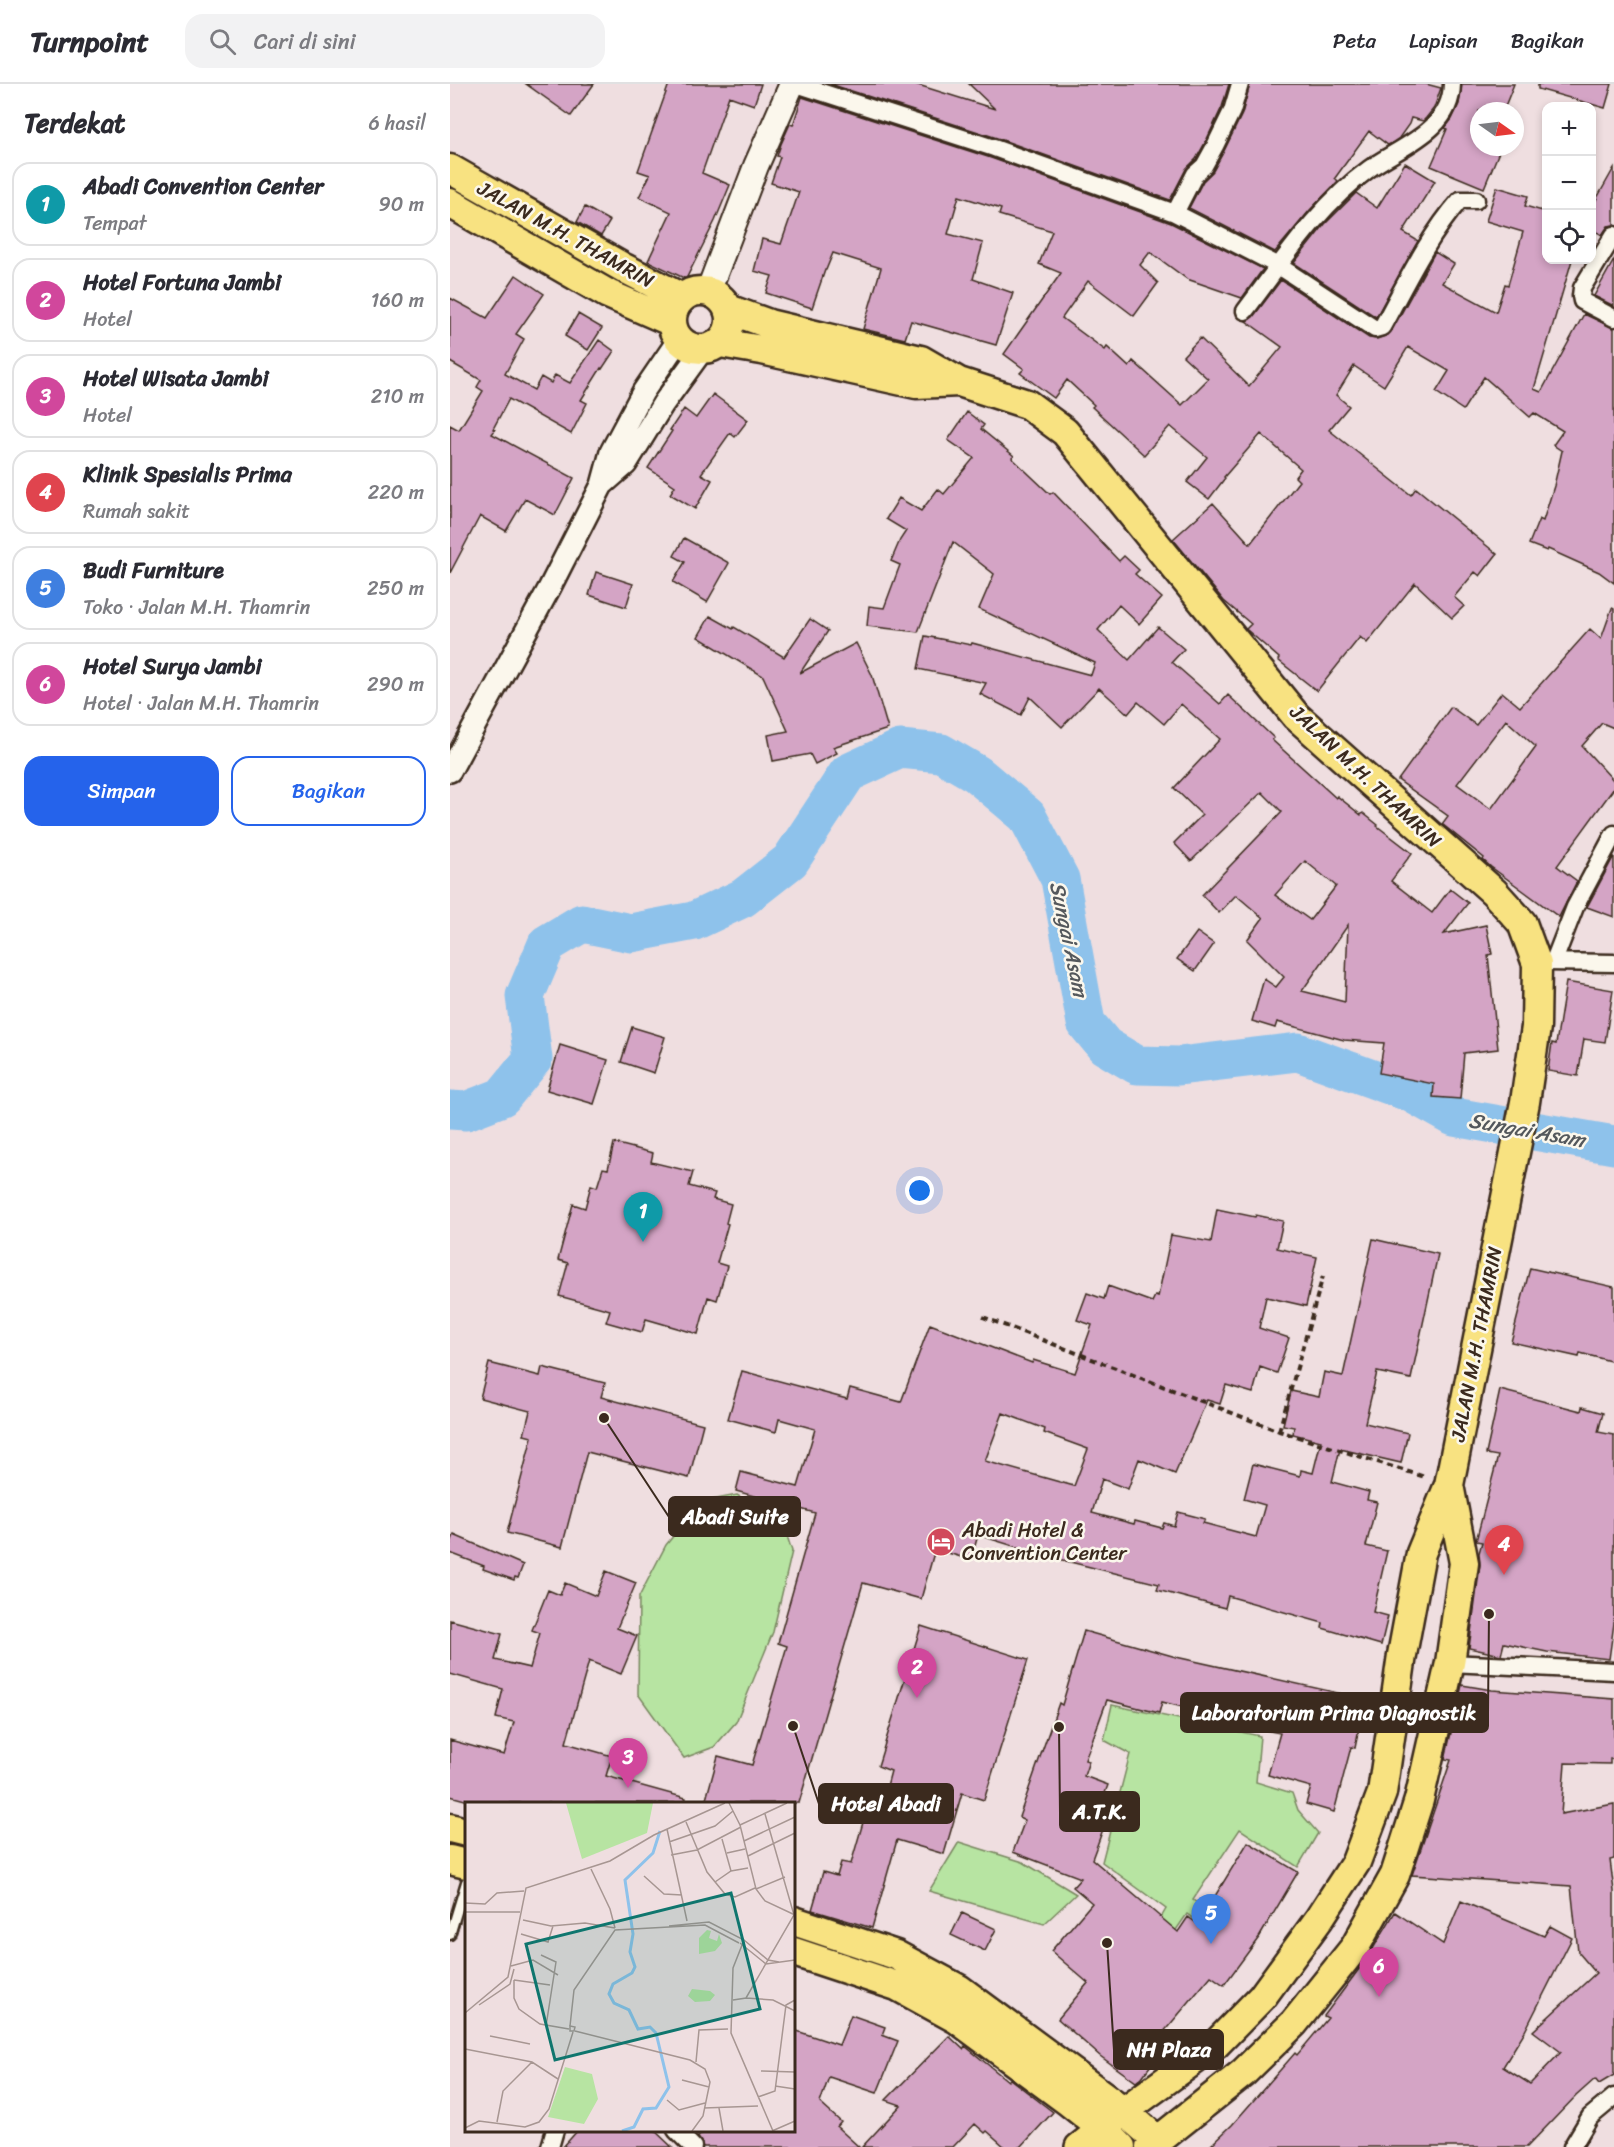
<!DOCTYPE html>
<html lang="id">
<meta charset="utf-8">
<style>
body{margin:0;font-family:Sriracha,sans-serif;background:#f2f2f3;color:#2b2b33}
.controls{position:absolute;right:18px;top:18px;display:grid;overflow:hidden;border-radius:12px;box-shadow:0 3px 9px #0003}
.controls button{width:54px;height:54px;display:grid;place-items:center;padding:0;border:0;border-bottom:2px solid #e1e1e2;background:#fff;color:#2b2b33;font:30px sans-serif}
.compass{position:absolute;left:1020px;top:18px;width:54px;height:54px;border-radius:50%;background:#fff;box-shadow:0 3px 9px #0003;rotate:104deg}
.you{position:absolute;left:470px;top:1107px;width:21px;height:21px;margin:-15px;border:4px solid #fff;border-radius:50%;background:#1a73e8;box-shadow:0 0 0 9px #1a73e833}
.badge{display:grid;place-items:center;width:39px;height:39px;border-radius:50%;background:#2563eb;color:#fff;font-size:20px;font-weight:700}
.pin{position:absolute;translate:-50% -50px;filter:drop-shadow(0 2px 3px #0008)}
.pin::after{content:'';position:absolute;top:32px;width:21px;height:18px;background:inherit;clip-path:polygon(0 0,100% 0,50% 100%)}
.list{margin:0;padding:0;list-style:none}
h2{display:flex;justify-content:space-between;align-items:center;height:78px;margin:0;padding:0 24px;font-size:26px}
h2 small{font-size:20px;font-weight:400;color:#7c7c81}
.list li{display:grid;grid-template-columns:39px 1fr auto;gap:18px;align-items:center;box-sizing:border-box;height:84px;margin:0 12px 12px;padding:0 12px;border:2px solid #e1e1e2;border-radius:18px}
.list b{display:block;font-size:22px;white-space:nowrap}
.list p{margin:0;font-size:20px;white-space:nowrap;color:#7c7c81}
.list em{font-size:20px;font-style:normal;color:#7c7c81}
.actions{display:flex;gap:12px;padding:18px 24px}
.actions a{flex:1;padding:14px 0;border:2px solid #2563eb;border-radius:18px;text-align:center;font-size:21px;color:#2563eb}
.actions .main{background:#2563eb;color:#fff}
.icon{flex:none;width:33px;height:33px;fill:none;stroke:currentColor;stroke-width:2;stroke-linecap:round;stroke-linejoin:round}
.map{position:relative;flex:none;width:1164px;height:2063px;overflow:hidden}
header{display:flex;align-items:center;gap:36px;box-sizing:border-box;height:84px;padding:0 30px;background:#fff;border-bottom:2px solid #e1e1e2}
header strong{font-size:28px}
nav{display:flex;gap:33px;margin-inline-start:auto;font-size:21px}
.search{width:420px;height:54px;background:#f2f2f3;display:flex;align-items:center;gap:15px;box-sizing:border-box;padding:0 21px;border-radius:18px;color:#7c7c81;font-size:22px}
main{display:flex}
aside{flex:1;background:#fff}
.map>svg:first-child{display:block}
.green{fill:#b7e4a2;stroke:#798760;stroke-width:1.5}
.lines{fill:none;stroke-linecap:round;stroke-linejoin:round}
.river{stroke:#8ec2eb;stroke-width:39}
.building{fill:#d4a4c5;stroke:#3b2a1e;stroke-width:1.5;fill-rule:evenodd}
.service-casing{stroke:#3b2a1e;stroke-width:13}
.minor-casing{stroke:#3b2a1e;stroke-width:21}
.tertiary-casing{stroke:#3b2a1e;stroke-width:26}
.secondary-casing{stroke:#3b2a1e;stroke-width:28}
.primary-casing{stroke:#3b2a1e;stroke-width:32}
.trunk-casing{stroke:#3b2a1e;stroke-width:33}
.path{stroke:#3b2a1e;stroke-width:4;stroke-dasharray:6 4.5;stroke-linecap:butt}
.service{stroke:#fbf7ec;stroke-width:8}
.minor{stroke:#fbf7ec;stroke-width:16}
.tertiary{stroke:#fbf7ec;stroke-width:21}
.secondary{stroke:#fbf7ec;stroke-width:24}
.primary{stroke:#f8e281;stroke-width:27}
.trunk{stroke:#f8e281;stroke-width:28}
.labels{text-anchor:middle;stroke-width:5;stroke-linejoin:round;paint-order:stroke}
.street-label{font-size:20px;fill:#3b2a1e;stroke:#fbf7ec}
.poi-label{font-size:20px;fill:#3b2a1e;stroke:#fbf7ec;text-anchor:start}
.water-label{font-size:21px;font-style:italic;fill:#54585c;stroke:#fbf7ec}
.inset-river{fill:none;stroke:#8ec2eb;stroke-width:3}
.inset-road{fill:none;stroke:#a79692;stroke-width:1.5}
.view{fill:#0f766e;fill-opacity:0.15;stroke:#0f766e;stroke-width:3}
.inset-edge{fill:none;stroke:#3b2a1e;stroke-width:3}
.leader{fill:none;stroke:#3b2a1e;stroke-width:2}
.callout-dot{fill:#3b2a1e;stroke:#fbf7ec;stroke-width:2}
.callout{fill:#3b2a1e;stroke:#3b2a1e;stroke-width:2}
.callout-label{font-size:21px;text-anchor:middle;font-weight:bold;fill:#fff}
</style>
<header>
<strong>Turnpoint</strong>
<div class="search"><svg class="icon" aria-label="search" viewBox="0 0 24 24"><circle cx="10" cy="10" r="6"/><path d="M15 15l6 6"/></svg>Cari di sini</div>
<nav><a>Peta</a><a>Lapisan</a><a>Bagikan</a></nav>
</header>
<main>
<aside>
<h2>Terdekat<small>6 hasil</small></h2>
<ul class="list">
<li><span class="badge" style="background:#0f9aa8">1</span><div><b>Abadi Convention Center</b><p>Tempat</p></div><em>90 m</em></li>
<li><span class="badge" style="background:#d1479c">2</span><div><b>Hotel Fortuna Jambi</b><p>Hotel</p></div><em>160 m</em></li>
<li><span class="badge" style="background:#d1479c">3</span><div><b>Hotel Wisata Jambi</b><p>Hotel</p></div><em>210 m</em></li>
<li><span class="badge" style="background:#e0444e">4</span><div><b>Klinik Spesialis Prima</b><p>Rumah sakit</p></div><em>220 m</em></li>
<li><span class="badge" style="background:#3f7fe0">5</span><div><b>Budi Furniture</b><p>Toko · Jalan M.H. Thamrin</p></div><em>250 m</em></li>
<li><span class="badge" style="background:#d1479c">6</span><div><b>Hotel Surya Jambi</b><p>Hotel · Jalan M.H. Thamrin</p></div><em>290 m</em></li>
</ul>
<div class="actions"><a class="main">Simpan</a><a>Bagikan</a></div>
</aside>
<div class="map">
<svg width="1164" height="2063" viewBox="0 0 1164 2063">
<rect width="100%" height="100%" fill="#efdee0"/>
<filter id="ink" filterUnits="userSpaceOnUse"><feTurbulence type="fractalNoise" baseFrequency=".0167" numOctaves="2"/><feDisplacementMap in="SourceGraphic" scale="12" xChannelSelector="R" yChannelSelector="G"/><feConvolveMatrix kernelMatrix="1 2 1 2 8 2 1 2 1" color-interpolation-filters="sRGB"/></filter>
<g filter="url(#ink)">
<path class="green" d="M287,1411L333,1440L342,1467L323,1548L286,1638L264,1663L234,1674L188,1610L189,1513L216,1461L251,1418Z
M662,1621L810,1652L806,1698L842,1709L848,1726L868,1749L848,1783L790,1745L743,1816L800,1855L789,1866L737,1830L715,1862L701,1851L716,1825L652,1778L680,1670L654,1656Z
M509,1758L573,1778L626,1810L594,1840L479,1807Z"/>
<g class="lines">
<path class="river" d="M0,1026L16,1027L52,1013L83,975L75,912L97,860L132,839L181,849L244,837L293,814L340,777L398,689L450,665L491,669L527,690L577,732L610,795L636,939L655,962L687,981L729,982L848,968L961,1009L1004,1033L1164,1061"/>
</g>
<path class="building" d="M76,0H144L121,32Z
M219,0H311L304,21L279,12L252,89L280,101L265,137L236,195L198,177L221,128L189,113L200,91L188,87Z
M380,0H465L545,25L519,0H779L772,23L756,57L746,75L736,85L720,116L547,54Z
M800,0H976L991,4L984,24L976,34L973,37L961,34L959,40L949,54L940,60L938,61L919,47L885,94L888,97L860,126L825,168L739,124L753,97L763,87L774,67L792,30Z
M1012,0H1064L1053,27H1029V63H1051L1034,104L981,82L997,45L995,44L1002,35L1009,20Z
M1088,0H1162L1155,24L1088,5Z
M352,13L541,74L721,139L813,185L792,214L737,195L700,168L690,181L708,199L684,232L638,197L612,234L655,266L657,263L679,283L683,277L732,321L758,295L733,272L750,254L799,302L832,263L796,237L803,233L831,196L919,254L927,255L938,251L941,248L985,168L1004,180L992,199L1046,228L1055,200L1058,201L1073,148L1036,137L1047,103L1078,112L1075,122L1096,128V176H1122L1084,305L1091,308L1134,230L1164,244V499L1149,488L1098,465L1097,467L1079,460L1089,435L1093,437L1104,402L1112,367L1103,361L1113,347L1084,329L1080,333L1034,293L1013,326L986,308L999,287L958,263L934,302L904,282L886,311L899,322L879,346L961,411L966,404L1047,470L1030,492L1025,488L1004,513L1014,522L1002,534L965,499L917,559L910,553L867,607L828,576L829,574L797,546L796,545L801,540L774,517L723,455L763,419L800,460L849,397L845,393L851,385L811,350L774,393L775,394L759,415L737,398L757,373L720,342L694,371L642,323L644,321L617,296L604,314L570,289L574,285L554,270L611,189L589,180L602,147L549,131L551,125L509,112L498,150L533,159L523,195L563,209L546,261L461,237L455,255L413,245L431,184L383,169L376,186H375L362,224L316,209L322,192L304,187L312,155L331,160L349,108L321,99L330,73L327,72L331,60L340,40L343,41Z
M955,79L985,97L953,148L968,157L926,233L844,179L875,140L906,109L927,124Z
M1164,84V141L1158,142L1152,151L1142,145V123Z
M135,123L160,137L151,152L127,138Z
M1164,176V222L1144,212Z
M66,191L94,210L66,250L74,255L55,290L84,306L91,293L101,299L105,291L120,299L149,256L164,267L152,285L151,284L131,316L137,319L121,350L59,315L43,345L45,346L42,350L124,394L105,431L75,415L56,447L30,432L0,489V341L9,346L33,307L27,303L31,296L0,278V214L37,234Z
M128,230L152,244L138,266L115,252Z
M263,310L298,336L285,353L280,349L251,390L262,396L245,425L220,410L225,402L198,384L222,347L220,346L234,325L246,334Z
M517,328L534,341L531,345L564,372L562,374L600,410L603,408L669,477L674,472L689,486L685,490L712,514L689,540L669,521L648,546L679,576L708,543L734,565L722,578L770,620L778,611L824,654L822,656L886,714L887,712L911,731L913,729L928,741L927,742L962,769L941,797L982,829L1000,805L1018,819L994,850L1036,841L1042,870L1038,871L1048,965L1014,969L1010,1015L983,1013L984,1000L929,989L934,959L894,956L827,938L825,944L802,937L814,895L826,903L834,893L797,856L813,834L786,811L769,829L752,811L832,728L812,708L741,777L724,759L752,731L724,704L770,655L731,620L714,640L688,618L678,630L649,604L612,643L580,613L571,631L530,610L536,599L468,585L475,552L521,561L522,559L641,591L645,579L529,525L544,490L503,458L468,548L417,542L419,522L434,524L450,481L441,477L450,456L456,447L436,435L449,414L471,427L488,405L494,410L524,374L498,356ZM855,777L886,802L860,836L825,811ZM898,841L895,918L852,907Z
M234,454L279,479L257,518L223,498L235,478L224,472Z
M146,488L183,500L176,523L139,511Z
M1162,524L1164,525V644L1152,639L1132,662L1164,697V704L1107,782L1127,797L1109,833L1041,783L1033,776L1034,774L992,740L998,732L948,696L1001,623L1026,641L1052,608L1070,623L1140,545L1151,555ZM1056,636L1086,663L1041,725L1007,700Z
M260,532L283,545L284,543L334,573L360,535L378,547L350,589L406,559L422,591L438,645L383,663L387,669L365,680L360,670L323,677L318,651L338,647L313,592L248,553Z
M1164,772V833L1137,823Z
M747,848L764,860L745,887L727,875Z
M1116,898L1163,906L1155,958L1134,955L1128,992L1098,987L1102,959L1106,960Z
M182,943L215,953L204,989L171,978Z
M110,961L158,976L144,1020L97,1006Z
M164,1059L203,1069L201,1078L243,1088L239,1102L265,1109L263,1115L281,1120L276,1139L278,1140L267,1179L277,1182L267,1216L258,1213L248,1250L196,1235L192,1248L156,1238L160,1226L109,1212L118,1179L108,1176L123,1120L135,1124L141,1101L147,1103L153,1084L158,1085Z
M767,1125L805,1133L806,1131L833,1137L827,1164L867,1173L856,1222L816,1213L809,1244L839,1254L827,1289L810,1283L803,1309L776,1301L770,1320L757,1316L725,1390L689,1375L678,1405L652,1395L642,1429L684,1440L685,1437L712,1444L714,1439L724,1442L728,1428L755,1435L753,1439L806,1453L815,1421L794,1415L803,1380L850,1392L851,1386L863,1389L871,1357L843,1350L844,1343L833,1341L841,1307L869,1313L874,1288L893,1292L923,1155L988,1170L961,1295L927,1288L915,1339L958,1349L951,1379L890,1365L882,1398L919,1408L917,1416L927,1418L916,1462L937,1467L923,1528L938,1532L931,1561L872,1544L873,1539L778,1512L775,1524L707,1506L709,1500L596,1472L528,1451L521,1476L485,1465L471,1515L413,1499L349,1719H255L268,1672L302,1681L337,1562L328,1559L365,1429L286,1407L291,1388L348,1403L365,1345L329,1335L326,1348L278,1335L292,1287L397,1315L400,1304L451,1318L480,1240L582,1279L583,1276L625,1289L642,1241L627,1236L637,1209L654,1215L658,1202L702,1218L705,1212L708,1213L721,1151L761,1158ZM553,1329L595,1345L594,1349L638,1365L624,1402L535,1377Z
M1080,1184L1164,1203V1278L1130,1269L1129,1273L1061,1258Z
M39,1279L90,1292L92,1283L155,1299L151,1313L253,1340L239,1394L137,1368L112,1463L57,1449L82,1353L74,1351L80,1327L30,1314Z
M1050,1306L1131,1327L1132,1323L1153,1329L1148,1348L1164,1351V1539L1159,1575L1097,1568L1054,1559L1051,1571L1019,1564L1030,1481L1029,1469L1032,1458L1026,1457L1048,1372L1036,1370Z
M4,1451L73,1481L68,1494L65,1493L64,1496L33,1485L34,1482L0,1469V1461Z
M156,1487L186,1499L167,1544L187,1552L171,1590L139,1577L116,1659L162,1672L156,1692L236,1714L235,1719H26L0,1712V1656L54,1671L64,1638L46,1634L53,1605L0,1590V1536L52,1550L45,1576L80,1584L90,1549L82,1546L98,1506L110,1511L115,1499L146,1512Z
M471,1542L578,1576L534,1716L512,1709L494,1770L447,1756L422,1844L362,1826L373,1788L387,1792L391,1778L401,1780L416,1728L429,1732L441,1687L428,1682Z
M634,1547L726,1573L915,1615L905,1664L901,1663L884,1728L856,1720L861,1703L818,1691L830,1649L809,1645L810,1642L712,1618L709,1629L657,1616L635,1676L639,1677L634,1692L658,1701L655,1709L665,1713L642,1775L728,1848L738,1833L748,1840L798,1758L848,1788L810,1852L774,1901L761,1892L701,1963L710,1969L692,1993L686,1998L650,1972L608,1935L638,1899L601,1867L642,1819L623,1803L631,1794L563,1768L575,1736L569,1733L609,1619L612,1621Z
M1012,1601L1042,1606L1164,1615V1675H1160V1680L1115,1679L1111,1730L1164,1720V1775L1160,1776L1164,1807V1991L1149,2000L1145,1995L1126,2012L1077,2063H759L782,2041L845,1969L847,1971L878,1934L874,1932L918,1873L945,1828L993,1860L1011,1817L1094,1852L1100,1842L1122,1854L1075,1947L1053,1983L1080,2000L1111,1968L1083,1947L1146,1889L1128,1868L1121,1802L962,1791L1001,1676L995,1675Z
M512,1829L546,1845L535,1867L501,1851Z
M401,1931L435,1943L432,1951L448,1957L427,2009L379,1993L370,2019L391,2038L387,2043L409,2063H253L248,2053L255,2046H344V1946L389,1961Z
M499,1952L513,1965L515,1962L558,1997L560,1995L603,2028L571,2063H555L537,2047L535,2049L525,2040L503,2063H412L451,2021L436,2016Z
M128,2046H204L222,2063H113Z"/>
<g class="lines">
<g class="service-casing">
<path id="service" d="M0,1851L16,1798"/>
</g>
<g class="minor-casing">
<path id="minor" d="M346,0L544,64L725,129L829,182L925,245L932,243C956,199 977,154 1010,116H1026
M725,129L745,90L754,82L765,62L782,27L790,0
M1164,151L1132,204L1131,212L1132,217L1164,234
M795,227C833,177 868,122 919,85C951,62 1001,47 1002,0
M1104,877L1125,823L1164,750
M1096,878L1164,879
M1000,1579L1164,1587
M226,2046L243,2063
M100,2063L105,2046
M1122,2063L1140,2033L1164,2013"/>
</g>
<g class="tertiary-casing">
<path id="tertiary" d="M152,401L176,380L213,320L253,265
M0,687L100,503L152,401L161,368L193,308L229,255"/>
</g>
<g class="secondary-casing">
<path id="secondary" d="M258,208L306,82L342,0"/>
</g>
<g class="primary-casing">
<path id="primary" d="M629,2063L671,2030"/>
</g>
<g class="trunk-casing">
<path id="trunk" d="M0,85L174,184L232,214
M0,119L158,210L222,238
M222 236a29 29 0 1 1 58 0a29 29 0 1 1-58 0Z
M278,225L319,240L471,276L509,298L577,320L615,348L846,632L1044,808L1072,839L1087,880L1086,943L1075,1018L999,1401L971,1469L952,1571L932,1709L906,1778L869,1835L812,1913L765,1961L674,2027
M270,259L312,266L466,300L509,298
M0,1744L16,1748
M0,1776L16,1780
M344,1837L446,1871L509,1905L674,2027L708,2057
M344,1868L447,1902L507,1935L619,2018L653,2045L671,2063
M700,2063L793,1989L844,1939L905,1863L945,1791L969,1716L1000,1579L1014,1479L999,1401"/>
</g>
<path class="path" d="M533,1233L829,1347L975,1393
M829,1347L873,1192"/>
<use href="#service" class="service"/>
<use href="#minor" class="minor"/>
<use href="#tertiary" class="tertiary"/>
<use href="#secondary" class="secondary"/>
<use href="#primary" class="primary"/>
<use href="#trunk" class="trunk"/>
</g>
</g>
<defs>
<g id="hotel-disc" transform="scale(1.5)"><circle r="9.5" fill="#d1495b" stroke="#fbf7ec"/><path d="M-6-4.5h1.5V1H6V5H4.5V3h-9V5H-6ZM-4 0a1.8 1.8 0 1 1 3.6 0ZM.5 0V-2.5h3Q6-2.5 6 0Z" fill="#fff"/></g>
</defs>
<g fill-rule="evenodd">
<use href="#hotel-disc" x="491" y="1458"/>
</g>
<g class="labels">
<g class="street-label">
<text transform="translate(116 150) rotate(29)" y="7">JALAN M.H. THAMRIN</text>
<text transform="translate(916 692) rotate(43)" y="7">JALAN M.H. THAMRIN</text>
<text transform="translate(1026 1260) rotate(-79)" y="7">JALAN M.H. THAMRIN</text>
</g>
<g class="poi-label">
<text x="512" y="1453">Abadi Hotel &amp;<tspan x="512" dy="23">Convention Center</tspan></text>
</g>
<g class="water-label">
<text transform="translate(619 855) rotate(78)" y="7">Sungai Asam</text>
<text transform="translate(1077 1046) rotate(10)" y="7">Sungai Asam</text>
</g>
</g>
<g transform="translate(15 1718)">
<rect width="330" height="330" fill="#efdee0"/>
<path d="M101,1H188L182,31L117,57ZM242,128L246,129L244,136L252,139L254,132L257,141L250,149L234,152V136ZM227,187L245,189L250,193L245,199L230,200L223,194ZM100,265L127,272L133,297L119,322L83,315Z" fill="#b7e4a2"/>
<path class="inset-river" d="M157,329L169,325L178,307L191,306L204,285L191,231L185,225L173,227L164,208L149,201L144,192L148,182L167,171L170,165L165,150L168,132L160,78L188,51L195,29"/>
<path class="inset-road" d="M264,1L275,23L291,87L300,99L330,113M221,20L242,70L260,92L270,95L290,86M275,23L322,1M202,27L222,119M257,37L266,69M279,39L330,15M204,40L250,24L268,9M262,51L280,47M206,53L232,48L276,25M283,54L330,31M126,67L145,107L150,126M179,74L199,92L217,93M250,80L266,69L283,66M291,87L320,75M0,101L20,102L32,91L59,89M0,110H55M58,118L86,124L120,121L150,126M204,124L244,120L279,138L268,166L266,231L308,329M56,132L83,140L88,124M279,138L303,158L314,160M275,141L301,162L330,158M76,153L91,160L81,224M46,164L68,158L93,173M49,178L85,183M49,178V196L54,207L75,222L104,227M281,196L308,198L330,209M268,198L281,196L329,113L300,12M14,203L45,182L49,167M0,211L43,175L61,86L145,59L189,33L260,1M105,224L109,188L150,128L240,123L274,141M105,224L110,225L109,229H105ZM110,229L225,258L240,267L245,280L238,314L227,329M25,234L65,242M0,247L67,260L93,277M231,260L234,228L263,227M296,269L330,270M217,278L244,285M310,284L330,287M293,295L310,289L321,203L330,198M202,298L214,308L240,301M239,306L293,304M254,306L258,329M32,320L38,289L67,260M0,326L14,319L60,325L74,320L84,307L108,230M307,329L330,319"/>
<path class="view" d="M266,91L295,207L90,258L61,142Z"/>
<rect width="330" height="330" class="inset-edge"/>
</g>
<path class="leader" d="M154 1334L219 1433M1039 1530L1038 1628M343 1642L369 1720M609 1643L610 1728M657 1859L664 1966"/>
<g class="callout-dot">
<circle cx="154" cy="1334" r="6"/>
<circle cx="1039" cy="1530" r="6"/>
<circle cx="343" cy="1642" r="6"/>
<circle cx="609" cy="1643" r="6"/>
<circle cx="657" cy="1859" r="6"/>
</g>
<g class="callout">
<rect x="219" y="1413" width="131" height="39" rx="6"/>
<rect x="731" y="1609" width="307" height="39" rx="6"/>
<rect x="369" y="1700" width="134" height="39" rx="6"/>
<rect x="610" y="1708" width="79" height="39" rx="6"/>
<rect x="664" y="1946" width="109" height="39" rx="6"/>
</g>
<g class="callout-label">
<text x="285" y="1440">Abadi Suite</text>
<text x="884" y="1636">Laboratorium Prima Diagnostik</text>
<text x="436" y="1727">Hotel Abadi</text>
<text x="650" y="1735">A.T.K.</text>
<text x="719" y="1973">NH Plaza</text>
</g>
</svg>
<div class="controls">
<button>+</button>
<button>−</button>
<button><svg class="icon" aria-label="locate" viewBox="0 0 24 24"><circle cx="12" cy="12" r="6"/><path d="M12 2v4M12 18v4M2 12h4M18 12h4"/></svg></button>
</div>
<svg class="compass" viewBox="-18 -18 36 36"><path d="M0-13l5 13h-10z" fill="#e53935"/><path d="M0 13l5-13h-10z" fill="#7c7c81"/></svg>
<div class="you"></div>
<div class="pin badge" style="left:193px;top:1158px;background:#0f9aa8">1</div>
<div class="pin badge" style="left:467px;top:1614px;background:#d1479c">2</div>
<div class="pin badge" style="left:178px;top:1704px;background:#d1479c">3</div>
<div class="pin badge" style="left:1054px;top:1491px;background:#e0444e">4</div>
<div class="pin badge" style="left:761px;top:1860px;background:#3f7fe0">5</div>
<div class="pin badge" style="left:929px;top:1913px;background:#d1479c">6</div>
</div>
</main>
